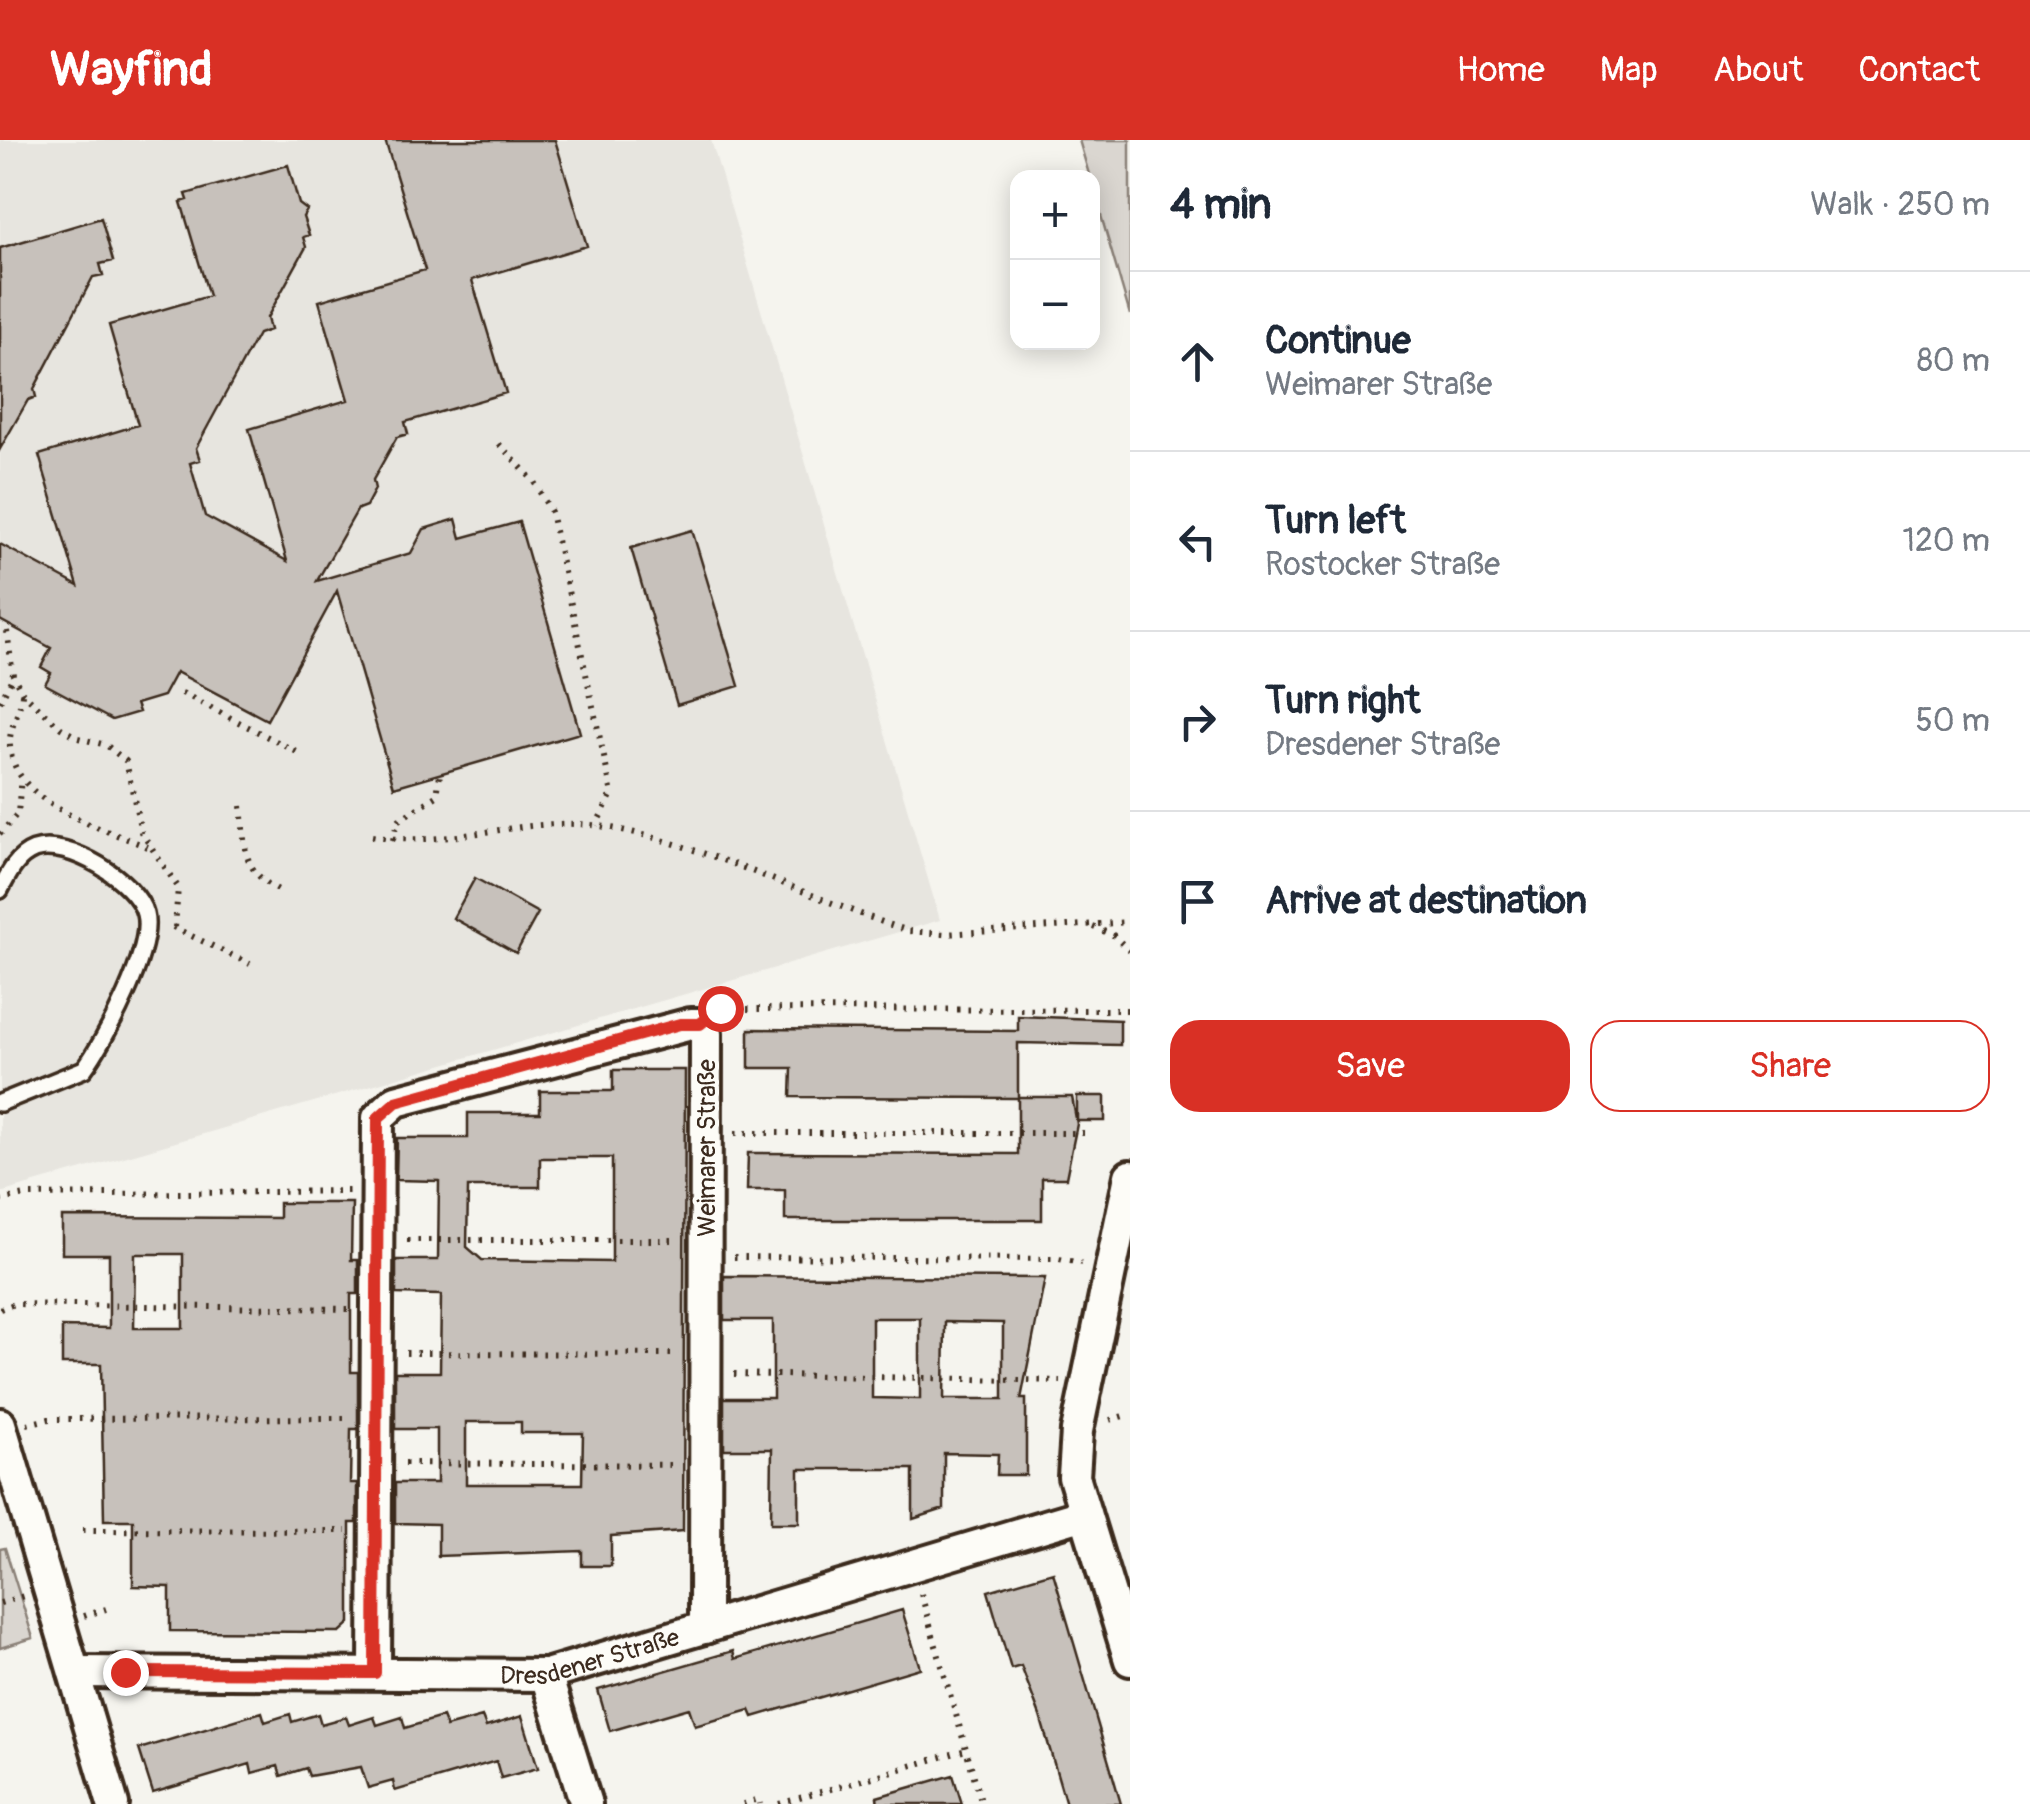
<!DOCTYPE html>
<meta charset="utf-8">
<style>
body{margin:0;font-family:Pangolin,sans-serif;background:#f6f6f7;color:#1f2937}
.controls{position:absolute;right:30px;top:30px;display:grid;overflow:hidden;border-radius:20px;box-shadow:0 5px 25px #0003}
.controls button{width:90px;height:90px;display:grid;place-items:center;padding:0;border:0;border-bottom:2px solid #e0e1e3;background:#fff;color:#1f2937;font:50px sans-serif}
.stop{position:absolute;width:30px;height:30px;margin:-22px;border:8px solid #d93025;border-radius:50%;background:#fff}
.stop.end{background:#d93025;border-color:#fff;box-shadow:0 2px 10px #0008}
.list{margin:0;padding:0;list-style:none}
h2{display:flex;justify-content:space-between;align-items:center;height:130px;margin:0;padding:0 40px;font-size:42px}
h2 small{font-size:32px;font-weight:400;color:#747a83}
.list li{display:grid;grid-template-columns:65px 1fr auto;gap:30px;align-items:center;box-sizing:border-box;height:180px;padding:0 40px;border-top:2px solid #e0e1e3}
.list b{display:block;font-size:38px;white-space:nowrap}
.list p{margin:0;font-size:32px;white-space:nowrap;color:#747a83}
.list em{font-size:32px;font-style:normal;color:#747a83}
.actions{display:flex;gap:20px;padding:30px 40px}
.actions a{flex:1;padding:22px 0;border:2px solid #d93025;border-radius:30px;text-align:center;font-size:35px;color:#d93025}
.actions .main{background:#d93025;color:#fff}
.icon{flex:none;width:55px;height:55px;fill:none;stroke:currentColor;stroke-width:2;stroke-linecap:round;stroke-linejoin:round}
.map{position:relative;flex:none;width:1130px;height:1664px;overflow:hidden}
header{display:flex;align-items:center;gap:60px;box-sizing:border-box;height:140px;padding:0 50px;background:#d93025;color:#fff}
header strong{font-size:48px}
nav{display:flex;gap:55px;margin-inline-start:auto;font-size:35px}
main{display:flex}
aside{flex:1;background:#fff}
.map>svg:first-child{display:block}
.built{fill:#e7e5df}
.green{fill:#dad6d0;stroke:#8a8077;stroke-width:2.5}
.building{fill:#c7c1bb;stroke:#3b2a1e;stroke-width:2.5;fill-rule:evenodd}
.lines{fill:none;stroke-linecap:round;stroke-linejoin:round}
.service-casing{stroke:#3b2a1e;stroke-width:22}
.minor-casing{stroke:#3b2a1e;stroke-width:38}
.path{stroke:#3b2a1e;stroke-width:6;stroke-dasharray:2.5 8;stroke-linecap:butt}
.service{stroke:#fdfcf7;stroke-width:15}
.minor{stroke:#fdfcf7;stroke-width:30}
.route{stroke:#d93025;stroke-width:12}
.labels{text-anchor:middle;stroke-width:8;stroke-linejoin:round;paint-order:stroke}
.street-label{font-size:25px;fill:#3b2a1e;stroke:#fdfcf7}
</style>
<header>
<strong>Wayfind</strong>
<nav><a>Home</a><a>Map</a><a>About</a><a>Contact</a></nav>
</header>
<main>
<div class="map">
<svg width="1130" height="1664" viewBox="0 0 1130 1664">
<rect width="100%" height="100%" fill="#f5f4ee"/>
<filter id="ink" filterUnits="userSpaceOnUse"><feTurbulence type="fractalNoise" baseFrequency=".01" numOctaves="2"/><feDisplacementMap in="SourceGraphic" scale="20" xChannelSelector="R" yChannelSelector="G"/><feConvolveMatrix kernelMatrix="1 2 1 2 8 2 1 2 1" color-interpolation-filters="sRGB"/></filter>
<g filter="url(#ink)">
<path class="built" d="M0,0H711L940,780L0,1053Z"/>
<path class="green" d="M1079,0H1130V175Z
M5,1408L33,1498L0,1508V1409Z"/>
<path class="building" d="M385,0H555L587,106L472,140L506,253L405,282L408,294L397,297L373,340L375,349L366,366L358,369L317,441L411,413L424,389L456,379L461,398L519,382L580,593L394,647L337,451L267,580L176,532L163,556L136,564L139,572L112,580L45,544L51,533L41,527L51,508L0,480V404L78,446L39,315L138,285L109,185L209,156L181,62L188,60L186,54L288,25L299,64L307,70L303,77L309,95L303,97L306,107L267,178L270,190L258,194L196,308L200,320L190,323L205,376L287,421L249,289L348,260L319,161L425,130Z
M101,78L113,121L100,124L103,135L93,137L34,249L36,257L28,260L0,309V108Z
M692,390L739,546L677,565L631,408Z
M475,738L538,773L516,813L453,778Z
M1018,876L1120,880V905L1018,903V958L791,957L792,928H749V889L1018,891Z
M613,930H685L683,1391L611,1396V1426H582V1411L438,1416V1384L395,1383V1343H437V1289H395V1232H440L441,1155L396,1154V1120H438L439,1041L396,1040L397,998H468V973H540V951H613ZM540,1018H612V1122L482,1120L467,1107L468,1047H540ZM466,1282H521V1293H583L582,1344H466Z
M1077,956H1105V981H1077Z
M1018,957H1072L1077,984L1066,1038H1042V1080H785V1050H747L748,1013L1018,1014Z
M279,1063H352L351,1120H358V1154H351V1232H358V1289H351L350,1343H357V1383H350V1483L340,1492L170,1491V1447L133,1446V1380H104L101,1224H62V1187L109,1188V1114H62V1077L279,1078ZM135,1114H183V1188H134Z
M724,1136L1045,1138L1021,1259H1026V1335H997L998,1314L944,1313V1369L913,1379V1329H799V1383H771L772,1309H724V1258H773V1180H724ZM872,1178H920V1259L872,1258ZM945,1182L1003,1183V1259H944Z
M1053,1432L1110,1626L1121,1664H1066L1040,1576L1021,1526L1011,1529L988,1451Z
M902,1470L920,1528L753,1577L750,1570L695,1586L689,1568L610,1591L598,1550L733,1511L735,1519Z
M262,1572L265,1582L290,1574L292,1582L318,1574L321,1584L346,1577L349,1585L374,1577L377,1585L402,1577L405,1588L442,1577L446,1587L482,1577L486,1587L522,1576L538,1628L501,1638L496,1621L395,1651L393,1641L368,1648L361,1627L309,1636L306,1628L281,1636L278,1626L252,1633L250,1624L153,1653L139,1609Z
M953,1635L962,1664H878L877,1657Z"/>
<g class="lines">
<g class="service-casing">
<path id="service" d="M0,750C8,735 16,717 34,710C67,698 137,741 145,774C154,809 105,901 84,929L0,963"/>
</g>
<g class="minor-casing">
<g id="minor">
<path d="M1130,1036L1077,1291L1074,1337L1130,1520"/>
<path d="M0,1284L113,1664"/>
<path id="s1" d="M74,1532L546,1535L1085,1374"/>
<path d="M375,1533L378,978L396,961L691,884H699L706,893L705,1488"/>
<path d="M546,1535L586,1664"/>
</g>
</g>
<path class="path" d="M499,304L533,340L551,372L612,654L596,685
M7,491L13,535L22,552L61,588L78,598L106,605L126,621L141,692L178,747L175,788
M182,553L303,615
M22,554C21,572 8,588 10,606C14,666 106,689 150,708
M0,562L13,536
M241,666C246,711 240,731 284,753
M0,694L18,673L21,638
M372,696C448,710 522,675 599,686C697,700 812,760 909,791L945,794L1130,782
M393,700L397,681L437,656L440,634
M173,787L250,824
M1093,787L1113,795L1130,811
M726,869L1130,870
M735,993H1084
M0,1060L26,1055L349,1051
M407,1100H679
M734,1117L1059,1119L1081,1123
M0,1169L14,1164L348,1169
M406,1213L679,1214
M734,1234L1061,1241
M1110,1280L1130,1274
M27,1284L49,1279L349,1278
M405,1323L678,1325
M83,1390L346,1391
M921,1454L982,1664
M0,1463L24,1456
M84,1476L106,1469
M743,1664L759,1659L760,1664
M779,1664L966,1610"/>
<use href="#service" class="service"/>
<use href="#minor" class="minor"/>
</g>
</g>
<g class="lines" filter="url(#ink)">
<path class="route" d="M125,1532L375,1533L378,978L396,962L680,884H700L720,868"/>
</g>
<g class="labels">
<g class="street-label">
<text transform="translate(706 1008) rotate(-90)" y="9">Weimarer Straße</text>
<text dy="9" stroke="none"><textPath href="#s1" startOffset="518">Dresdener Straße</textPath></text>
</g>
</g>
</svg>
<div class="controls">
<button>+</button>
<button>−</button>
</div>
<div class="stop" style="left:720px;top:868px"></div>
<div class="stop end" style="left:125px;top:1532px"></div>
</div>
<aside>
<h2>4 min<small>Walk · 250 m</small></h2>
<ul class="list">
<li><svg class="icon" aria-label="ahead" viewBox="0 0 24 24"><path d="M12 20V5M6 11l6-6 6 6"/></svg><div><b>Continue</b><p>Weimarer Straße</p></div><em>80 m</em></li>
<li><svg class="icon" aria-label="left" viewBox="0 0 24 24"><path d="M17 20v-9H6M10 6l-5 5 5 5"/></svg><div><b>Turn left</b><p>Rostocker Straße</p></div><em>120 m</em></li>
<li><svg class="icon" aria-label="right" viewBox="0 0 24 24"><path d="M7 20v-9h11M14 6l5 5-5 5"/></svg><div><b>Turn right</b><p>Dresdener Straße</p></div><em>50 m</em></li>
<li><svg class="icon" aria-label="arrive" viewBox="0 0 24 24"><path d="M6 21V4h12l-3 4 3 4H6"/></svg><div><b>Arrive at destination</b></div></li>
</ul>
<div class="actions"><a class="main">Save</a><a>Share</a></div>
</aside>
</main>
